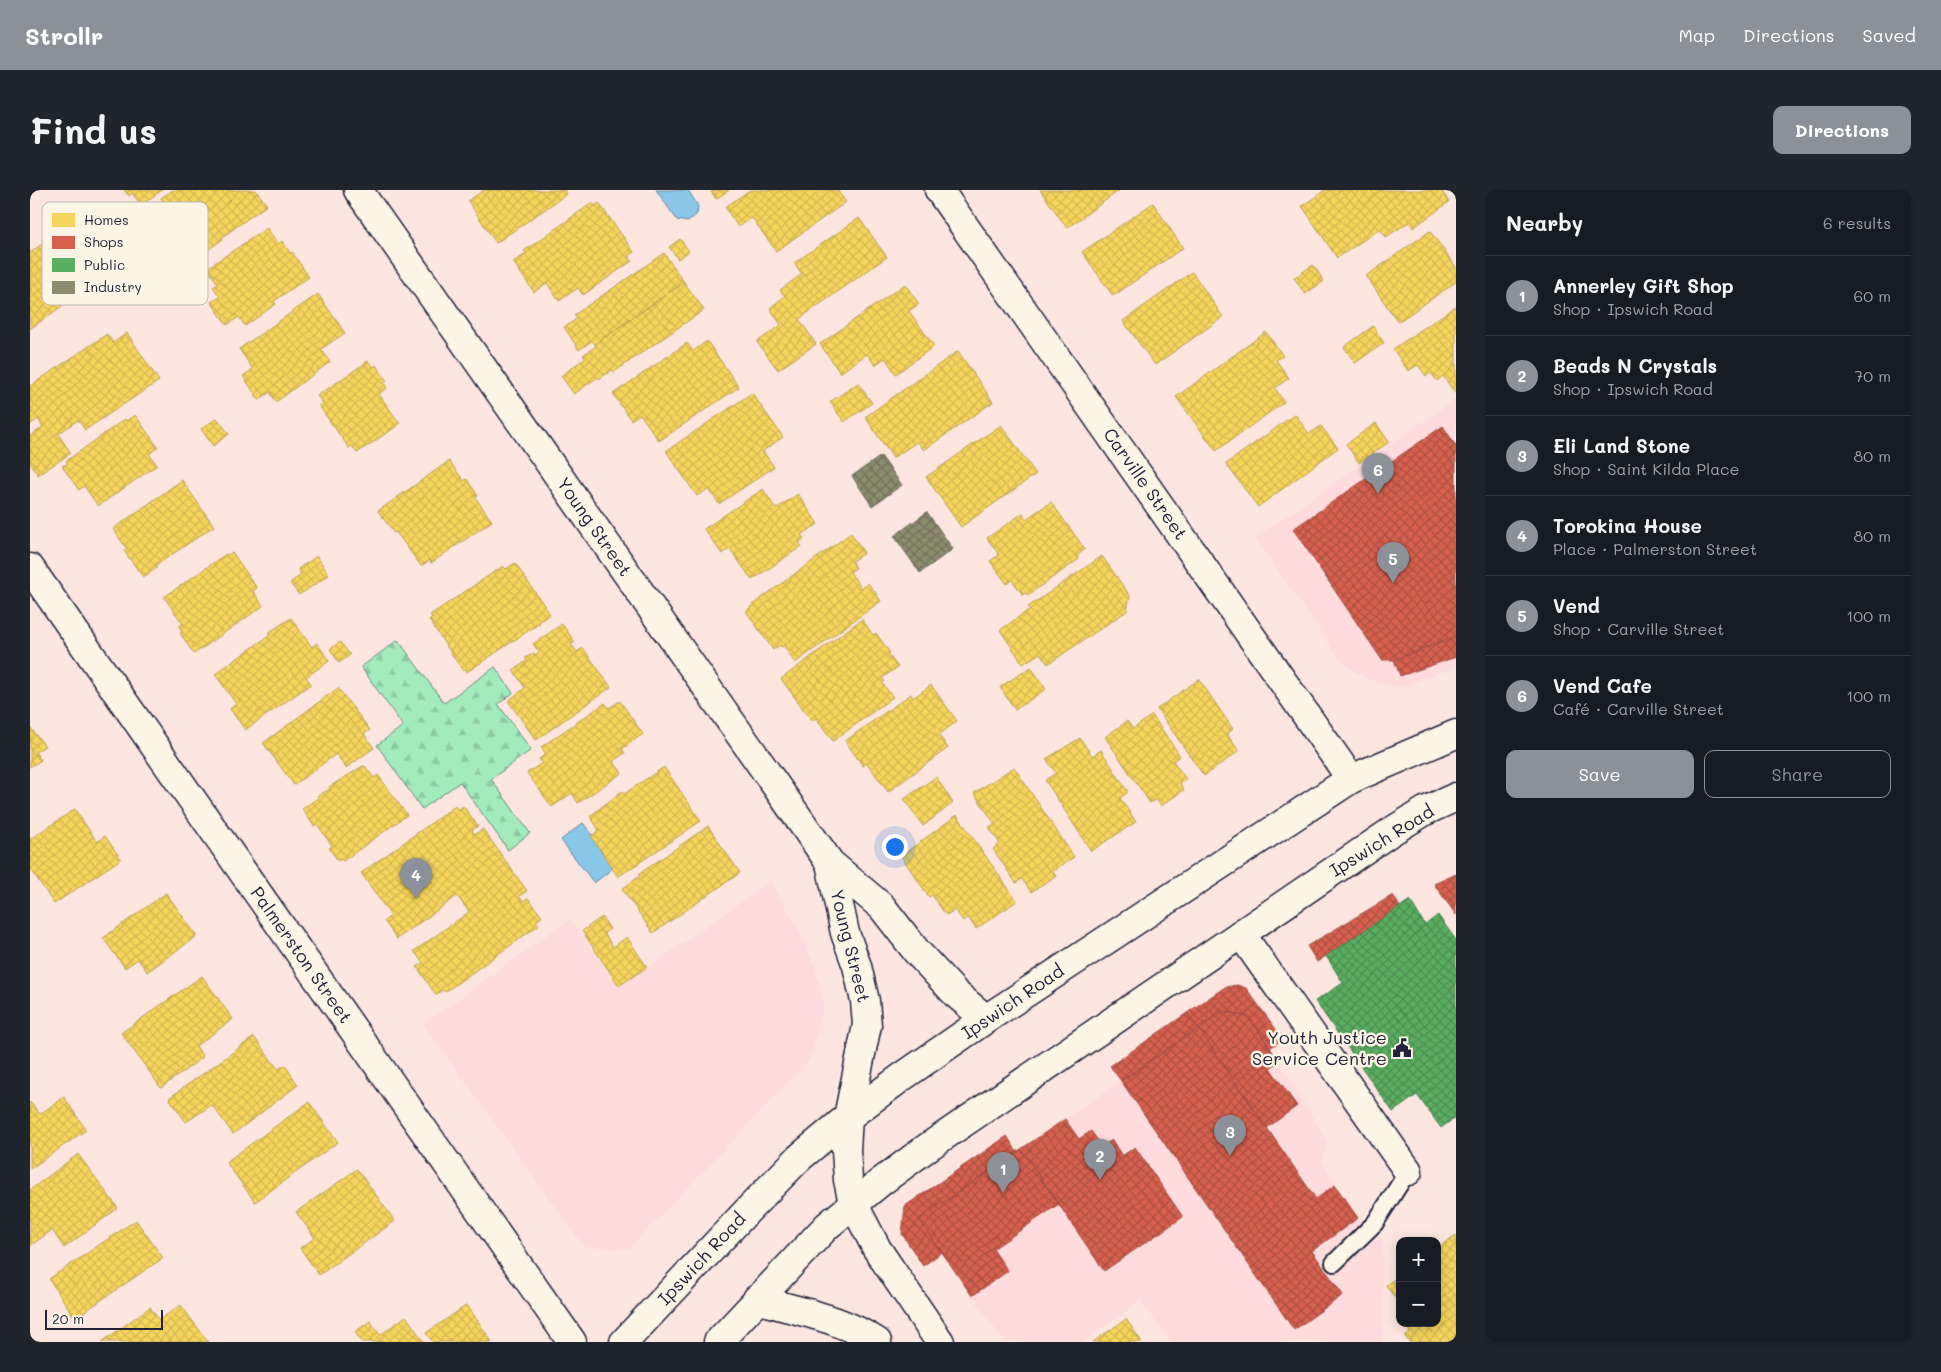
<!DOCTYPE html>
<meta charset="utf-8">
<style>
body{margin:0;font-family:Mali,sans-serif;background:#20242c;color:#f1f3f6}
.controls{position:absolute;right:15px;bottom:15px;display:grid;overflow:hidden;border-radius:10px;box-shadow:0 2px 12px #0003}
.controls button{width:45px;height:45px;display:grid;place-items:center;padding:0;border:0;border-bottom:1px solid #363941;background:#171b24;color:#f1f3f6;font:25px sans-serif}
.scale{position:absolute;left:15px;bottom:12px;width:118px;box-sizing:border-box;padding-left:5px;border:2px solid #22223b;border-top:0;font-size:14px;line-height:18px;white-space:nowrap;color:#22223b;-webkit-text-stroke:4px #fcf5e5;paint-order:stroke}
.you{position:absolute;left:864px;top:656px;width:18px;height:18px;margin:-12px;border:4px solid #fff;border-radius:50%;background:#1a73e8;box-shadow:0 0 0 8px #1a73e833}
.badge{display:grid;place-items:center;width:32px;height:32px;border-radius:50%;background:#8c9099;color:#fff;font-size:16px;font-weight:700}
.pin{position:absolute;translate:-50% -41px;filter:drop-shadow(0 1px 2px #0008)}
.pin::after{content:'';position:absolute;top:26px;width:18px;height:15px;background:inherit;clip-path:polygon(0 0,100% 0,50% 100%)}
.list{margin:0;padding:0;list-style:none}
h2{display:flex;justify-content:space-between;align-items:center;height:65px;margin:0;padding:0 20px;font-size:21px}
h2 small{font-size:16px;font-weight:400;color:#9ea1a6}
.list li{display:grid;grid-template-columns:32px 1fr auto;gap:15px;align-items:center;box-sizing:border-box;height:80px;padding:0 20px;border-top:1px solid #363941}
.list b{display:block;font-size:19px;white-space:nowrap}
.list p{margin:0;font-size:16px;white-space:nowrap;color:#9ea1a6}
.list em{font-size:16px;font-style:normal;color:#9ea1a6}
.actions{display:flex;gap:10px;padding:15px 20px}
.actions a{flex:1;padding:11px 0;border:1px solid #8c9099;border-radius:10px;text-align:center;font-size:18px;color:#8c9099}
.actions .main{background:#8c9099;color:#fff}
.map{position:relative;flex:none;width:1426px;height:1152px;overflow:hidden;border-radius:10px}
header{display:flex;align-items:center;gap:30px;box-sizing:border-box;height:70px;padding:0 25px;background:#8c9099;color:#fff}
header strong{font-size:24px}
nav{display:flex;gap:28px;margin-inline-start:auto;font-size:18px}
.intro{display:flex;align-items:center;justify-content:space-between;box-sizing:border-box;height:120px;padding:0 30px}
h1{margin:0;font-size:35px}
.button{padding:12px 22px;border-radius:10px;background:#8c9099;color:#fff;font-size:18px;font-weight:700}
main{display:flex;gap:30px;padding:0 30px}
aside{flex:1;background:#171b24;border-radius:10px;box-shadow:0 2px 12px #0003}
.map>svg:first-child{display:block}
.built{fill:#fedcdd}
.forest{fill:url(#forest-firs);stroke:#62877b}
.water{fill:#89c7e9;stroke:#6085a3}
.homes{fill:url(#homes-cross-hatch);stroke:#b69f52}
.shops{fill:url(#shops-cross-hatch);stroke:#a04d48}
.public{fill:url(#public-cross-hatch);stroke:#498456}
.industry{fill:url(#industry-cross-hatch);stroke:#6c6c5f}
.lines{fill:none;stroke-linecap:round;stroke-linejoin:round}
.lane-casing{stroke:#22223b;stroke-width:20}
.street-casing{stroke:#22223b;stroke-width:31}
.secondary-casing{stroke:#22223b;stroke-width:31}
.highway-casing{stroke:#22223b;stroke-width:31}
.lane{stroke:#fcf5e5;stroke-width:16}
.street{stroke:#fcf5e5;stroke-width:28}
.secondary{stroke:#fcf5e5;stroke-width:28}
.highway{stroke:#fcf5e5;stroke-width:28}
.labels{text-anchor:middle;stroke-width:5;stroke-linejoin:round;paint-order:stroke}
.street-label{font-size:18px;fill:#22223b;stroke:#fcf5e5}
.poi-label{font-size:18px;fill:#22223b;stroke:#fcf5e5;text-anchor:end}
.key{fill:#fcf5e5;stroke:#bbb6b2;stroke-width:1}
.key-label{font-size:14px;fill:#22223b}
</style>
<header>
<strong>Strollr</strong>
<nav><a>Map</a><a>Directions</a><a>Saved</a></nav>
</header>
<div class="intro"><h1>Find us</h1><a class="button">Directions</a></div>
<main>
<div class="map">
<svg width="1426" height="1152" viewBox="0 0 1426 1152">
<defs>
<pattern id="forest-firs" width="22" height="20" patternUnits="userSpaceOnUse" patternTransform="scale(1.25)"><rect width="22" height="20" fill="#a2ecbb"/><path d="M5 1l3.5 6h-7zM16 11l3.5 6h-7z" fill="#8bcaa2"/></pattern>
<pattern id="homes-cross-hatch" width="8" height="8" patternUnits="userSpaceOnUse" patternTransform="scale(1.25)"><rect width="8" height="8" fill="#f6d55c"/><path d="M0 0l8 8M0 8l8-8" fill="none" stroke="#d3b751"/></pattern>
<pattern id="shops-cross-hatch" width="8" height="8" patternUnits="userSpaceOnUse" patternTransform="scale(1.25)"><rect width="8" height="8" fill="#d6604d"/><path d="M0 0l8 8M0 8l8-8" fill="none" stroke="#ad4f41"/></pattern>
<pattern id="public-cross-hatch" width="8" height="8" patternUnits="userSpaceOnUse" patternTransform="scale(1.25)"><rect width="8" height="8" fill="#5aae61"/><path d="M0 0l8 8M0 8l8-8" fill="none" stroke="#4a8d51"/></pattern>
<pattern id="industry-cross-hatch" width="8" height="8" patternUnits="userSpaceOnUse" patternTransform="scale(1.25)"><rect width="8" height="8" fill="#8c8c6e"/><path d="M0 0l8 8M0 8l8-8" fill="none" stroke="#72725c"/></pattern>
</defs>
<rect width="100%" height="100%" fill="#fde6e0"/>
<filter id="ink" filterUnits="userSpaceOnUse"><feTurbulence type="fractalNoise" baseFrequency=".02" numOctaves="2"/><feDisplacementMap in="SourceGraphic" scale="10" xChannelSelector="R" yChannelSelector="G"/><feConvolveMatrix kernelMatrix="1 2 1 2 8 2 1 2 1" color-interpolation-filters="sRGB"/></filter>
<g filter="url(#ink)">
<path class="built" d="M1426,209V477L1369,498L1338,489L1320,479L1306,464L1225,348Z
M740,691L767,736L786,779L794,814L783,861L776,874L599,1059L554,1057L393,834L540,729L589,798Z
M1193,821L1219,827L1249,871L1297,951L1292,971L1305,995L1328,1028L1353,1050V1152H1141L1110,1111L1053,1152H974L889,1029Z"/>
<path class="forest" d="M368,450L414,513L465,477L483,503L468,514L501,560L461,589L500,643L478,660L430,592L392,619L347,555L373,536L331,477Z"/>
<path class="water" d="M626,0H658L668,16L667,24L658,32L647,30Z
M553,633L586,676L564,693L531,650Z"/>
<path class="homes" d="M94,0H132L111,15L102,3L99,6Z
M143,0H226L237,15L192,47L193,49L171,65L147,32L139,37L144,44L138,48L133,41L117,52L108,39L118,33L112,25L133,11L131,8Z
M454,0H534L537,4L466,53L438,11Z
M680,0H699L686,9Z
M720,0H807L816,12L746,61L722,28L708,37L695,17Z
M1010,0H1090L1037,38Z
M1295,0H1411L1419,12L1383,38L1379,32L1356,47L1350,39L1307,68L1272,16Z
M562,13L565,16L569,13L604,62L598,66L602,71L553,105L548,98L529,111L517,93L504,102L483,72L496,64L494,61Z
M1123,13L1153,58L1083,106L1052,62Z
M829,28L857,67L769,129L786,154L748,180L727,152L751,135L740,118L755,106L750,100L772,84L764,73Z
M237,38L248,54L252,51L261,64L262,62L279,87L244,111L246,114L215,136L209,127L197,135L181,112L190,107L183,97L188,94L177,78Z
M1400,41L1426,77V92L1368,132L1336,86Z
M650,49L659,61L648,69L639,57Z
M12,54L32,83L16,94L32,116L0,139V63Z
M634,63L654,92L565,154L562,151L549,160L534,137L547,129L544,125Z
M1283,75L1294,91L1275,104L1264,88Z
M1162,82L1193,127L1125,175L1093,131Z
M654,92L674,120L584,182L582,180L569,189L568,187L544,204L531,186L555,168L553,165L566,156L565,154Z
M875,94L889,114L879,121L904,156L866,184L855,168L845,175L837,164L810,183L790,154Z
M288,104L315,143L291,159L300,172L246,212L240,202L229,210L213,186L223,179L209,159Z
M1426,116V203H1425L1413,186L1407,191L1401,183L1396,186L1388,175L1378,181L1363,159Z
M1343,136L1354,153L1325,173L1314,157Z
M1236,142L1253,166L1246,170L1259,188L1245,198L1254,212L1186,261L1146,207Z
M97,143L129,191L55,240L48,230L28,244L41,263L8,285L0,273V246L13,237L8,229L1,234L0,232V224L3,222L0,217V196L77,144L83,153Z
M677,151L709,197L629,251L610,224L601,230L583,204L657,153L663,161Z
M928,161L963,212L894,260L887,252L863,268L835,227Z
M338,171L343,177L346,175L357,191L354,193L357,198L349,204L370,234L327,263L322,256L319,258L289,216L293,213L287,206Z
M828,193L842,213L814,232L800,212Z
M722,203L753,247L733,261L744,277L689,314L679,299L667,306L636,261Z
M1265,224L1279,244L1291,236L1308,258L1228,317L1196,274Z
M105,225L128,257L119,264L127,275L68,316L54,296L49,300L32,276L38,273L36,271L95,229L96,231Z
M187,228L199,244L183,256L171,239Z
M1346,233L1359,252L1329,273L1316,254Z
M971,235L1006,284L931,337L896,287Z
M419,271L434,291L437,289L448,306L445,307L462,331L401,373L400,370L391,376L366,342L364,343L348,321Z
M152,290L184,336L125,376L127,378L113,387L94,361L97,359L83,339Z
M733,299L746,319L768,304L788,334L771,345L774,349L769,353L772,356L722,390L700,359L692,364L674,339Z
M1021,312L1055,359L1047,366L1049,369L998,405L995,403L993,405L982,390L977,394L960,371L969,365L957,348L993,323L996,329Z
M821,343L834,363L822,371L826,378L820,382L831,398L838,393L851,411L765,473L754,456L751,457L750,455L743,460L716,421L722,416V415Z
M202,362L227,398L223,401L233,416L164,464L150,443L152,442L149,436L153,434L134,407L196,364L197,365Z
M287,366L299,385L269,405L260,393L271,385L268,379Z
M1072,366L1100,406L1097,421L1018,474L1010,463L993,474L970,440L1000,419L998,417Z
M485,373L520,424L509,432L510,433L437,482L436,479L433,481L399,430L402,427L400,425L473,376L476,379Z
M261,428L282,457L287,453L299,471L276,487L281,494L215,540L200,519L206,514L185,484L240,445L238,443Z
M832,429L843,445L846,443L860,463L858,464L868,477L852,488L855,491L852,493L863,507L803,551L786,528L782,531L751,489Z
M532,434L545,452L541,454L547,462L553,458L581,497L506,550L478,511L495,498L483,480L497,471L495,468L504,463L505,465L509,462L503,454Z
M310,452L320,465L309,473L300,459Z
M1001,477L1016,499L985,520L970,497Z
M1169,489L1203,539L1197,544L1209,561L1174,586L1127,519Z
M901,495L927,531L909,545L918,558L858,602L837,573L833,576L815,551L881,504L883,508Z
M308,498L340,540L334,544L344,558L316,578L306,564L264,595L233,553Z
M590,511L613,544L592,559L595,563L583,571L592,583L548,613L542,603L522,617L497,583L512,573L509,569L516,564L511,557L575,513L579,518Z
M1122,525L1150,566L1143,571L1156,589L1150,593L1154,600L1131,616L1126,609L1120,613L1075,547L1097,531L1103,539Z
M0,537L15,556L5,562L11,570L0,577Z
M1050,548L1062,566L1071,560L1098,602L1090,608L1106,632L1061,661L1015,590L1026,583L1016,569Z
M333,576H335L344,588L348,585L377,625L313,671L311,669L308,671L299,658L302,656L287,634L284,636L272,619L289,607L287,606L300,599L299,597Z
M634,577L671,631L588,687L561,646L569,640L560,626L592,601L594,604Z
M984,577L1044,667L1023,681L1026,686L1001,702L992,689L986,693L963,659L970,654L959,637L965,634L944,603Z
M906,587L923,613L893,636L874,609Z
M425,616L428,620L433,616L448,636L442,640L445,644L453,639L497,701L489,706L493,711L498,708L512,727L506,731L509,735L415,802L413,800L406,805L387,777L393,773L384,761L439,722L427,706L367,749L354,731L361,726L331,683Z
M45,619L67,652L75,646L91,669L24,714L0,678V649Z
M927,625L987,711L946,739L938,727L933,731L925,720L916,725L902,705L899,707L871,666Z
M678,636L710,683L623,743L592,699L610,686L609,684Z
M136,703L167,746L117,782L108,769L95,778L73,748Z
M572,727L580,739L574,743L583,757L597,747L617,777L589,796L552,741Z
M172,786L203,829L166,856L173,867L131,898L91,843Z
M224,847L248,879L255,875L268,895L203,944L182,915L156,932L139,908Z
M34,907L56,940L0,979V912L10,924Z
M279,912L308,952L225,1012L196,972Z
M48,964L88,1018L34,1058L22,1040L0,1056V1000Z
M327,979L365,1031L289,1085L270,1058L285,1048L266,1022Z
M106,1030L133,1068L45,1128L19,1089Z
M1426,1045V1152H1379L1375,1147L1380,1143L1374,1133H1407V1058Z
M1370,1085V1115L1356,1095Z
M151,1115L178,1152H72L120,1117L129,1130Z
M437,1115L462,1152H403L396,1143Z
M376,1126L394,1152H332L325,1142L340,1131L350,1145Z
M1096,1129L1112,1152H1063Z"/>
<path class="shops" d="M1413,236L1426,256V446L1364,470H1352L1263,339Z
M1426,446V467L1370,486L1364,470Z
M1426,684V725L1404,694Z
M1363,705L1370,717L1287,772L1277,756Z
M1207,795L1216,798L1253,849L1240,858L1219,827L1193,821L1168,838L1157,823L1195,797Z
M1193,821L1219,827L1249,871L1240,878L1267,916L1237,938L1168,838Z
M1157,823L1168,838L1091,891L1080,876Z
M1168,838L1286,1009L1305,995L1328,1028L1282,1061L1313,1105L1264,1140L1091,891Z
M1035,929L1049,949L1061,941L1072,956L1082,950L1092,966L1105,957L1153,1027L1074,1081L991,959Z
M977,946L987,962L889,1029L912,1062L893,1076L872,1044L875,1016Z
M991,959L1029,1014L963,1059L978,1081L942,1106L889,1029Z"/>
<path class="public" d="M1380,710L1395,735L1408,725L1426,750V927L1411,938L1387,905L1363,922L1285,811L1313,793L1296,766Z"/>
<path class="industry" d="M851,266L872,295L842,316L822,286Z
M897,322L923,359L890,383L864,346Z"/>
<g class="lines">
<g class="lane-casing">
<path id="lane" d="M1304,1073L1345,1033L1378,981"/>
</g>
<g class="street-casing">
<path id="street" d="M909,0L1321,589
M0,378L542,1152
M1211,744L1378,981"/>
</g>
<g class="secondary-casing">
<path id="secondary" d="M328,0L800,673L852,717L887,762L926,804L956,829
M800,673L815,743L827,776L835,811L837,835L818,927L816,960L818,990L823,1013L847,1059L910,1152"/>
</g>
<g class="highway-casing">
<path id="highway" d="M727,1109C769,1122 809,1127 847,1152
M594,1152L717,1021L769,968L818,927L872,887L956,829L1321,589L1426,544
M688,1152L797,1036L852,991L898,957L1362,641L1395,621L1426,607"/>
</g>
<use href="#lane" class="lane"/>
<use href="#street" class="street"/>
<use href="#secondary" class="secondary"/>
<use href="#highway" class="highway"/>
</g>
</g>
<defs>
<g id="civic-bare" transform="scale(1.5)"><path d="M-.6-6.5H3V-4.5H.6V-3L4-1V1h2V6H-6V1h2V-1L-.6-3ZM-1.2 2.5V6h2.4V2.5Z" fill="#22223b" stroke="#fcf5e5" stroke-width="2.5" paint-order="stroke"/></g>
</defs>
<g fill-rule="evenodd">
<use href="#civic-bare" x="1372" y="858"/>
</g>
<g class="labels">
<g class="street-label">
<text transform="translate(1115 294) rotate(55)" y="6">Carville Street</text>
<text transform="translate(564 337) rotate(55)" y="6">Young Street</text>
<text transform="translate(1352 651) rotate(-32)" y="6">Ipswich Road</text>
<text transform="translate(820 756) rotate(76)" y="6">Young Street</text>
<text transform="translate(271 765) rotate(55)" y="6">Palmerston Street</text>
<text transform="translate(983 812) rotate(-34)" y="6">Ipswich Road</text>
<text transform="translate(672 1069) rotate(-47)" y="6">Ipswich Road</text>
</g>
<g class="poi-label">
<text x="1357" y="854">Youth Justice<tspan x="1357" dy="21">Service Centre</tspan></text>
</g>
</g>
<rect x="12" y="12" width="166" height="103" rx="8" class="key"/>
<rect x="22" y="23" width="23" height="14" fill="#f6d55c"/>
<rect x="22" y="46" width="23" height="13" fill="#d6604d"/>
<rect x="22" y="68" width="23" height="14" fill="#5aae61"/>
<rect x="22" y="91" width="23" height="13" fill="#8c8c6e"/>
<g class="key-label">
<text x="54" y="35">Homes</text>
<text x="54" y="57">Shops</text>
<text x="54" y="80">Public</text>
<text x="54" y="102">Industry</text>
</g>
</svg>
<div class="controls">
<button>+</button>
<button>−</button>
</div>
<div class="scale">20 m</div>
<div class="you"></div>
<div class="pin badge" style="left:973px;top:1003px">1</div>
<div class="pin badge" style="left:1070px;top:990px">2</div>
<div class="pin badge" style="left:1200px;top:966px">3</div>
<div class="pin badge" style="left:386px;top:709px">4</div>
<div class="pin badge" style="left:1363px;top:393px">5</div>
<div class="pin badge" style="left:1348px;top:304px">6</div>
</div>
<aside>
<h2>Nearby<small>6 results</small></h2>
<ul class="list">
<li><span class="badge">1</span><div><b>Annerley Gift Shop</b><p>Shop · Ipswich Road</p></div><em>60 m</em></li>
<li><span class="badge">2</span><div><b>Beads N Crystals</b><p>Shop · Ipswich Road</p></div><em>70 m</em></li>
<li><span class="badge">3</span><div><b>Eli Land Stone</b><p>Shop · Saint Kilda Place</p></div><em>80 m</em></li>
<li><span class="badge">4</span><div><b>Torokina House</b><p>Place · Palmerston Street</p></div><em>80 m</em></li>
<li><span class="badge">5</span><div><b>Vend</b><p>Shop · Carville Street</p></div><em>100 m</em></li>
<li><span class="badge">6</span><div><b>Vend Cafe</b><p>Café · Carville Street</p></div><em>100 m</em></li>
</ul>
<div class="actions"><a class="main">Save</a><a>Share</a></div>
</aside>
</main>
